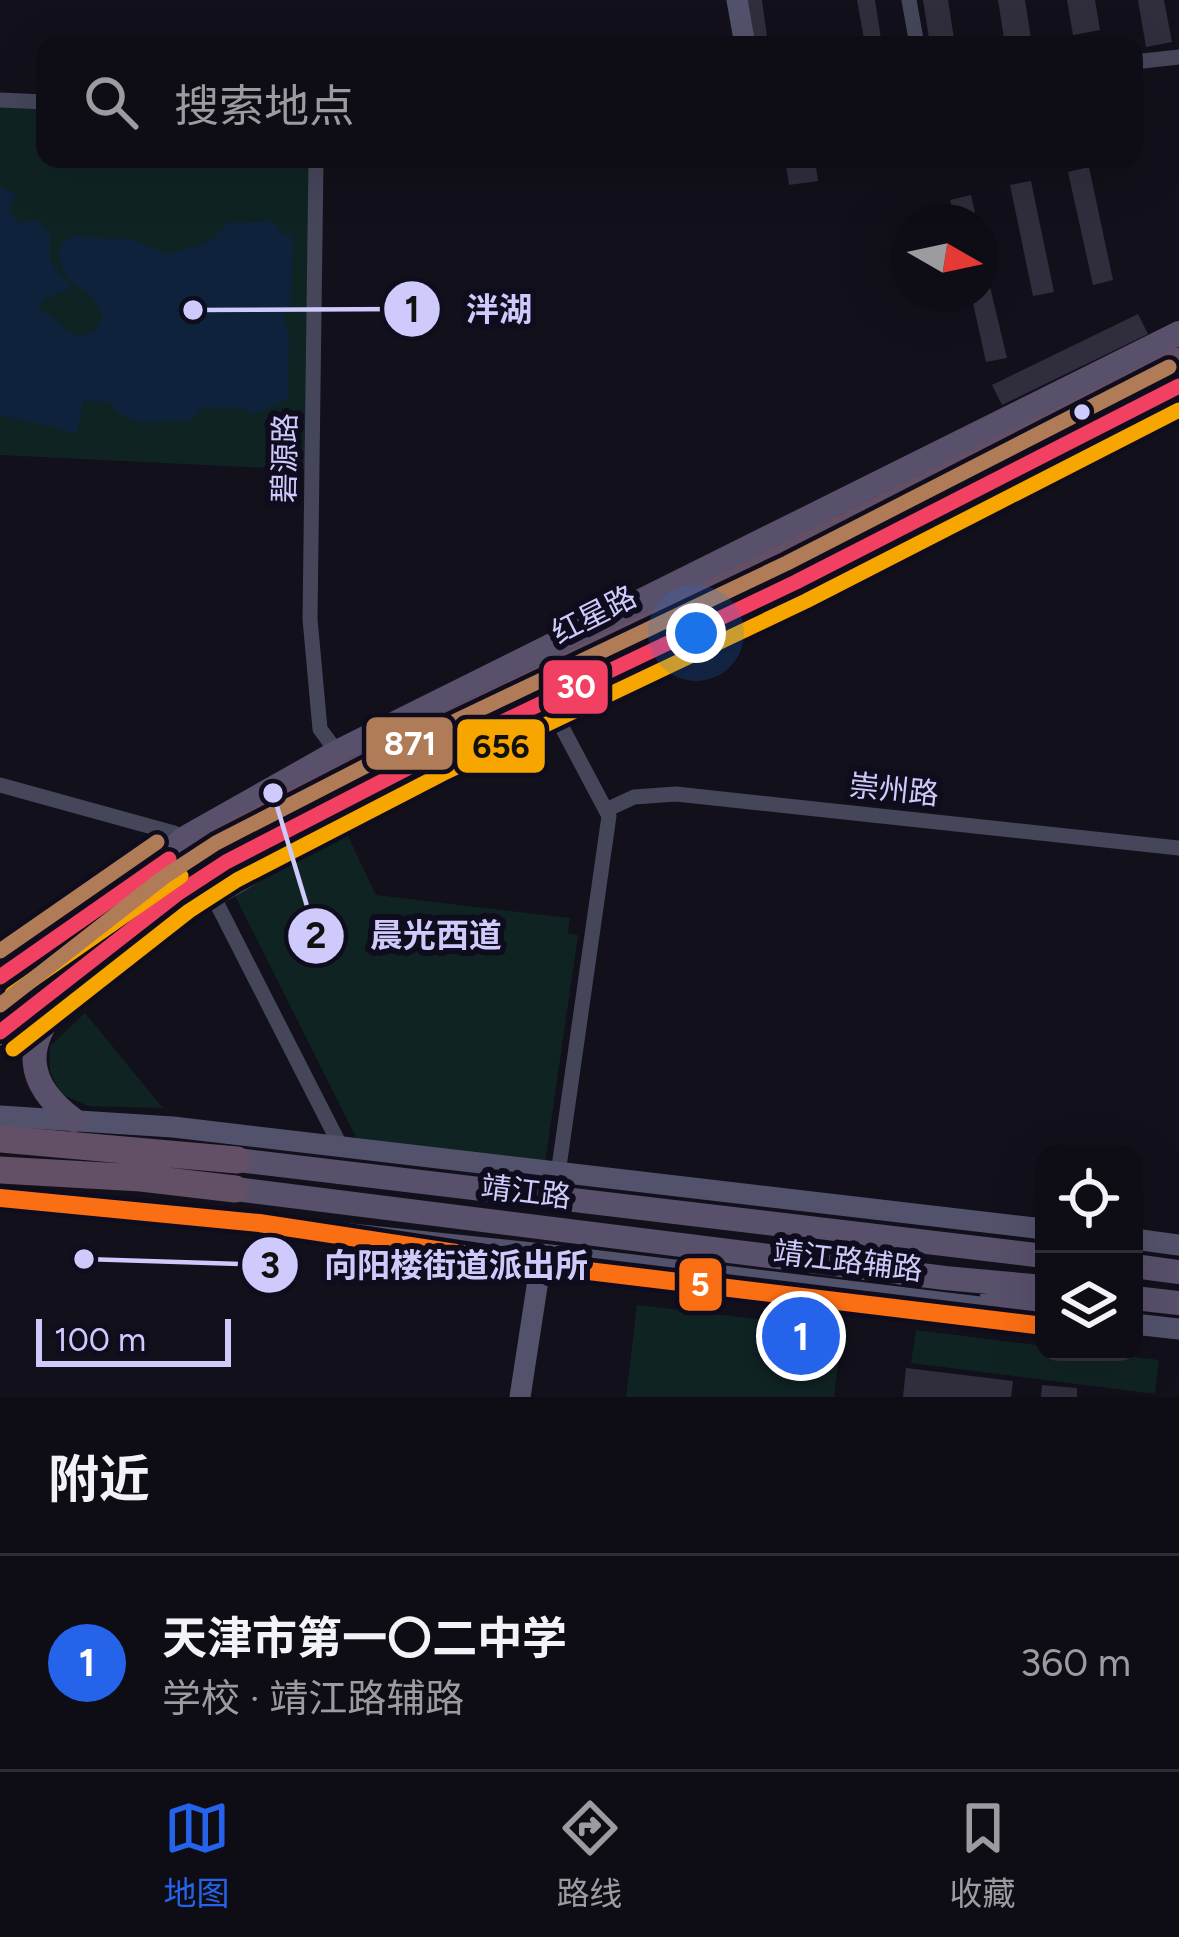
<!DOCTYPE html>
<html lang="zh">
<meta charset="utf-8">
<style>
body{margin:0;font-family:Figtree,"Noto Sans SC",sans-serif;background:#1c1a22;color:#f1f3f6}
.controls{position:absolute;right:36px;bottom:36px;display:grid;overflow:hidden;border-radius:24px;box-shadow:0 12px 48px #0002}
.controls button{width:108px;height:108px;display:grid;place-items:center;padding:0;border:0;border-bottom:3px solid #2e2c34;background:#0e0c14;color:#f1f3f6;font:60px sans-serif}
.compass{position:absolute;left:891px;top:204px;width:108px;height:108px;border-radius:50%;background:#0e0c14;box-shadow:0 12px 48px #0002;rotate:99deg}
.scale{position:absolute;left:36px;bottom:30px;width:195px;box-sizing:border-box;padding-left:12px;border:6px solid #cecbfc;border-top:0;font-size:33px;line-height:42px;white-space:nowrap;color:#cecbfc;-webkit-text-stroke:9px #0f0d1d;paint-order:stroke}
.you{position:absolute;left:696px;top:633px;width:42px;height:42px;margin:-30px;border:9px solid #fff;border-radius:50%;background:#1a73e8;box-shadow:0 0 0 18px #1a73e833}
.badge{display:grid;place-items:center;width:78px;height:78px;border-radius:50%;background:#2563eb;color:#fff;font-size:39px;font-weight:700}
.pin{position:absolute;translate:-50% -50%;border:6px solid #fff;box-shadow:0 3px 12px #0006}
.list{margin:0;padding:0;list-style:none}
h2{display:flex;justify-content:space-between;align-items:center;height:156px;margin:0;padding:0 48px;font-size:51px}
h2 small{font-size:39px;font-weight:400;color:#9b9ba0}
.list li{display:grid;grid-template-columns:78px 1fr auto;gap:36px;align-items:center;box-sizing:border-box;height:216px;padding:0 48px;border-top:3px solid #2e2c34}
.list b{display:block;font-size:45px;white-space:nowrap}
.list p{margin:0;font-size:39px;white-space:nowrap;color:#9b9ba0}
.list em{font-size:39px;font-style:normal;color:#9b9ba0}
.icon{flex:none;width:66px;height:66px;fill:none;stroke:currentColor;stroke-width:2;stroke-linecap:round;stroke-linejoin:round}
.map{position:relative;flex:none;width:1179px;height:1397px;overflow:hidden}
.search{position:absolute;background:#0e0c14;box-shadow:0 12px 48px #0002;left:36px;right:36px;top:36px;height:132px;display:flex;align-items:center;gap:30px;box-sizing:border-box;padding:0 42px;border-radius:24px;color:#9b9ba0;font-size:45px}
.sheet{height:372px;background:#0e0c14}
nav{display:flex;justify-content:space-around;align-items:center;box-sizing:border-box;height:168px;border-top:3px solid #2e2c34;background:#0e0c14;font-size:33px;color:#9b9ba0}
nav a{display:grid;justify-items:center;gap:6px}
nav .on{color:#2563eb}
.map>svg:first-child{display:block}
.green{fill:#102323}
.water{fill:#0e223c}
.building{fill:#302e3c}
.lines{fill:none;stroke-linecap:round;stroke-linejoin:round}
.street{stroke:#45465a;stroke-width:15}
.secondary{stroke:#53526c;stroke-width:21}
.primary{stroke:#59506c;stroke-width:24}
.highway{stroke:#634f66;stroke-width:27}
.bus-1-casing{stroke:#0f0d1d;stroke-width:24}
.bus-2-casing{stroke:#0f0d1d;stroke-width:24}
.bus-3-casing{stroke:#0f0d1d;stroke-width:24}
.bus-1{stroke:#f24062;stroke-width:15}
.bus-2{stroke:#f7a600;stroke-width:15}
.bus-3{stroke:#b07c57;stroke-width:15}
.metro-1-casing{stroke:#0f0d1d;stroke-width:27}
.metro-1{stroke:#fb6f14;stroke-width:18}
.bus-dot{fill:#cecbfc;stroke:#0f0d1d;stroke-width:4.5}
.labels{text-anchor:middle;stroke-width:12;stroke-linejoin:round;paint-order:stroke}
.street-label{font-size:30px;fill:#cecbfc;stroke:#0f0d1d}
.leader{fill:none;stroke:#cecbfc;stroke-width:4.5}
.callout-dot{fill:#cecbfc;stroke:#0f0d1d;stroke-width:4.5}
.mark-label{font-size:36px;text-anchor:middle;font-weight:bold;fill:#111}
.callout-label{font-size:33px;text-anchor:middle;font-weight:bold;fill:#cecbfc;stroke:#0f0d1d;stroke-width:12;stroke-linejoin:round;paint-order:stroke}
.line-badge{stroke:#0f0d1d;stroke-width:4.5}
.badge-label{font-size:33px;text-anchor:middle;font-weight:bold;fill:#fff}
.pale-badge-label{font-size:33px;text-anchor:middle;font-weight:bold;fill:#111}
</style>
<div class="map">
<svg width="1179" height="1397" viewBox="0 0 1179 1397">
<rect width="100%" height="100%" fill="#12101a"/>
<path class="green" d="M0,105L45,107V159H313L309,470L0,455Z
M347,834L376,895L570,918L568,933L578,935L545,1164L357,1139L234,894Z
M85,1013L163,1108L88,1106L61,1094L50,1071V1046Z
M637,1305L842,1329L834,1397H626Z
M916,1330L1044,1346V1352H1095L1159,1360L1155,1394L911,1363Z"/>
<path class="water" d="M0,188L16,194L8,209L20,224L35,219L50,234V262L72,288L45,298L38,308C56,315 62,333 82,337L94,331L102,318C94,279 56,294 60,244L74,236L133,240L168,254L207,243L229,223L272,221L284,235H293L291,307L283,312L289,341L288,399L252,416L247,409L201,408L191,421C165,420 122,429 110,402L83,401L77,433L0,415Z"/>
<path class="building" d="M743,0H762L767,37L749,39Z
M857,0H875L882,45H865Z
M923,0H948L955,45H930Z
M998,0H1025L1032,45H1005Z
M1067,0H1095L1100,30L1073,35Z
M1138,0H1164L1172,42L1146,47Z
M785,159H815L818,181L789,185Z
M829,159H879V162L830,168Z
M1089,167L1113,280L1093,285L1068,172Z
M1031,181L1054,292L1033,296L1010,185Z
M971,195L977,222H955L950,200Z
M981,249L1007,358L986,362L971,294H981Z
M1138,314L1148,334L1002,405L992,385Z
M906,1368L1013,1381L1011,1397H903Z
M1042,1385L1077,1388V1397H1041Z"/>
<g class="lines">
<path class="street" d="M909,0L917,45
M1134,62L1179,57
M0,100L45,102
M316,159L310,619L320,729L337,752
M557,718L609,816L558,1174
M0,785L174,833L185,842
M606,810L634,797L676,794L1179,848
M210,890L342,1149"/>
<path class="secondary" d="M737,0L745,45
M0,1116L173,1127L1044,1229
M0,1197L542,1254L1037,1314
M1134,1239L1179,1245
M1134,1324L1179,1329
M520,1397L542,1254"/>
<path class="primary" d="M0,977L163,859L183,839L337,752L1179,333
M74,1120C24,1083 22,1043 65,999L189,909L299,845L1179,406
M237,1160L1044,1256
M235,1189L945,1278L1044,1287
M1134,1266L1179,1272
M992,1294L1044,1308
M1134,1298L1179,1303"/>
<path class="highway" d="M0,1001L162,878L243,827L1179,361
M0,1032L177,894L226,862L433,755L796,582L1179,386
M0,1139L237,1160
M0,1170L141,1178L235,1189"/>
<g class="bus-1-casing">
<path id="bus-1" d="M0,977L169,859
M0,1032L177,894L226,862L433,755L796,582L1179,386"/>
</g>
<g class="bus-2-casing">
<path id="bus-2" d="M12,994L181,876
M13,1049L189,911L237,880L442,774L806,601L1179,410"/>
</g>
<g class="bus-3-casing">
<path id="bus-3" d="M0,951L157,842
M0,1005L164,877L216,843L424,736L787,563L1169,367"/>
</g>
<use href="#bus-1" class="bus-1"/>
<use href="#bus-2" class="bus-2"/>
<use href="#bus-3" class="bus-3"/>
<g class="metro-1-casing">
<path id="metro-1" d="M0,1198L259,1223L522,1263L1044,1326"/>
</g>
<use href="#metro-1" class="metro-1"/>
</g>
<circle class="bus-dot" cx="1082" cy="412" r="10"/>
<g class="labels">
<g class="street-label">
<text transform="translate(285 458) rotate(-89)" y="10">碧源路</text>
<text transform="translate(594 615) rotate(-27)" y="10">红星路</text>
<text transform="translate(894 790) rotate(6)" y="10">崇州路</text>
<text transform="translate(526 1192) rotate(7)" y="10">靖江路</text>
<text transform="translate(848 1261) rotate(7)" y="10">靖江路辅路</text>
</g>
</g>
<path class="leader" d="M193 310L412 309M273 793L316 936M84 1259L270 1265"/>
<g class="callout-dot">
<circle cx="193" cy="310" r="12"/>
<circle cx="273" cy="793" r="12"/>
<circle cx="84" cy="1259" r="12"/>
<circle cx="412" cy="309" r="30"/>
<circle cx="316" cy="936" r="30"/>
<circle cx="270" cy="1265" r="30"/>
</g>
<g class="mark-label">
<text x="412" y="322">1</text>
<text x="316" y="948">2</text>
<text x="270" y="1278">3</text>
</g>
<g class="callout-label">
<text x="499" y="321">泮湖</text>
<text x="436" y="947">晨光西道</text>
<text x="456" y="1277">向阳楼街道派出所</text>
</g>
<g class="line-badge">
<rect x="541" y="658" width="69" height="58" rx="12" fill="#f24062"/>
<rect x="364" y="715" width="91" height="57" rx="12" fill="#b07c57"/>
<rect x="455" y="717" width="92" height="58" rx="12" fill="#f7a600"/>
<rect x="677" y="1256" width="47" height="57" rx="12" fill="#fb6f14"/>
</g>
<g class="badge-label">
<text x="576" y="698">30</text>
<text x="410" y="755">871</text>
<text x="700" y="1296">5</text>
</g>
<g class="pale-badge-label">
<text x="501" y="758">656</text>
</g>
</svg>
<div class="controls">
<button><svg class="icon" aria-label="locate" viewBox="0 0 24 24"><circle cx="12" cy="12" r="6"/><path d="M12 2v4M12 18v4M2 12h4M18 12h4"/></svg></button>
<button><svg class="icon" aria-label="layers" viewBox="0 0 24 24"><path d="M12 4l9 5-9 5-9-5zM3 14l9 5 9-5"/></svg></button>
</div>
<svg class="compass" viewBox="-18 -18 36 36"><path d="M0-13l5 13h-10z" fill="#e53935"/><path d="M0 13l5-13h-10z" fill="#9b9ba0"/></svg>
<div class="scale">100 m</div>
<div class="you"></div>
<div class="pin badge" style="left:801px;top:1336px">1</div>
<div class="search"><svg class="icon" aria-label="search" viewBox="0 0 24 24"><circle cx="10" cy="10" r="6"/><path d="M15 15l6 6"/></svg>搜索地点</div>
</div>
<section class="sheet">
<h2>附近<small></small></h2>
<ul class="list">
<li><span class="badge">1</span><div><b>天津市第一〇二中学</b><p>学校 · 靖江路辅路</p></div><em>360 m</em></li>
</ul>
</section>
<nav>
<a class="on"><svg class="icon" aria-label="map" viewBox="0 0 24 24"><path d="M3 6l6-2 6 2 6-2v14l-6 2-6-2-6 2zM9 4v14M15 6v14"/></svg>地图</a>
<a><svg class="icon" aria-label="directions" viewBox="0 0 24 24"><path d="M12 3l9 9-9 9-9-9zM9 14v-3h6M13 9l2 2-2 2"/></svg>路线</a>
<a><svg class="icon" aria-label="saved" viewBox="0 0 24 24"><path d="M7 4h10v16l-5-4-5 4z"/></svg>收藏</a>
</nav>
